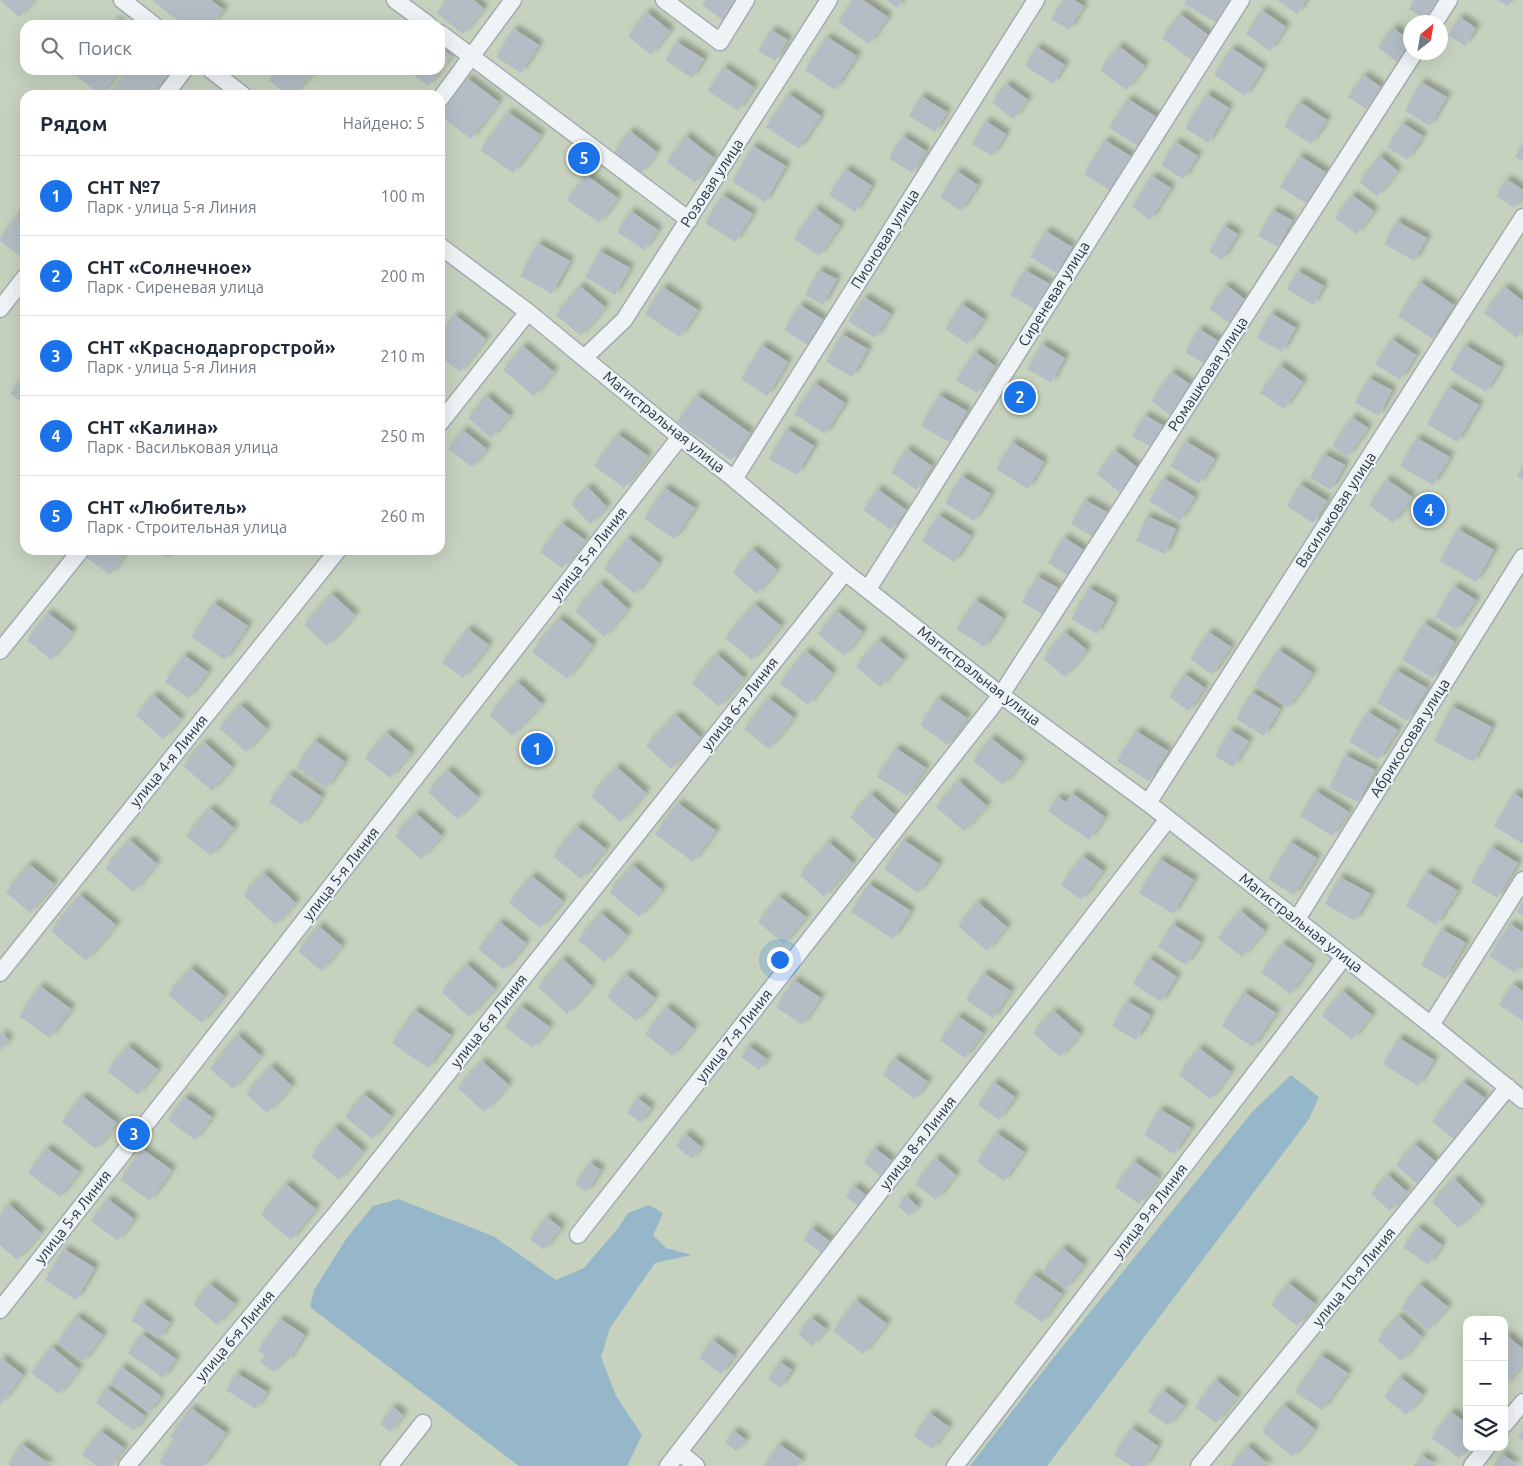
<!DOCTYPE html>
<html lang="ru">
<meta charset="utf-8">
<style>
body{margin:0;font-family:Ubuntu,sans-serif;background:#f6f6f7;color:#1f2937}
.controls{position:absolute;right:15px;bottom:15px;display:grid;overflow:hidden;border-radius:10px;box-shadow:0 5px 20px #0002}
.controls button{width:45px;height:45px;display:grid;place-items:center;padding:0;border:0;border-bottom:1px solid #e0e1e3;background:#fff;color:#1f2937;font:25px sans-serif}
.compass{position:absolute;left:1403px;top:15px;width:45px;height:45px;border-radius:50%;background:#fff;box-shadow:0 5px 20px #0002;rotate:30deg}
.you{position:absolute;left:779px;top:959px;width:18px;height:18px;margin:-12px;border:4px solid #fff;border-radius:50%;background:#1a73e8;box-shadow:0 0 0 8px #1a73e833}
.badge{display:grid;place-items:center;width:32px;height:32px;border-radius:50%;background:#1a73e8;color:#fff;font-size:16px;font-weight:700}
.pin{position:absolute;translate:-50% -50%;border:2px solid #fff;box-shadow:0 1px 5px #0006}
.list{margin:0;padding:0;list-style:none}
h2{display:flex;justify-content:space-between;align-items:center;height:65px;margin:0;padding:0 20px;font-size:21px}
h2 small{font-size:16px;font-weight:400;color:#747a83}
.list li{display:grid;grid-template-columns:32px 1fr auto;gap:15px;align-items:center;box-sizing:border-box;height:80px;padding:0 20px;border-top:1px solid #e0e1e3}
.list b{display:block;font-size:19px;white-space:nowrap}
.list p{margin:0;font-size:16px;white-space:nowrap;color:#747a83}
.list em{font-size:16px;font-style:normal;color:#747a83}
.icon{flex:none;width:28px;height:28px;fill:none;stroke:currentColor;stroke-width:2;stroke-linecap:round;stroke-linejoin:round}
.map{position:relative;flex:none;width:1523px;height:1466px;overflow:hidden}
.search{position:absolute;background:#fff;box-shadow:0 5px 20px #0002;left:20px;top:20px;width:425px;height:55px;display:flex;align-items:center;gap:12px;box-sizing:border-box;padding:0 18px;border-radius:15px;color:#747a83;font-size:19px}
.panel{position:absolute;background:#fff;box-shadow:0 5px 20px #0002;left:20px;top:90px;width:425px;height:465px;border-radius:15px}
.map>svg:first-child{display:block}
.green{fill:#c6d2be;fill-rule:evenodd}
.water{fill:#96b7c9}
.building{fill:#b4bdc5;filter:url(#shadow)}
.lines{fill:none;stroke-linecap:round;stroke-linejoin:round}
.street-casing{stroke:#a2abb2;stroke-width:19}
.street{stroke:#f0f3f6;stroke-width:16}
.labels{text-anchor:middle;stroke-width:4;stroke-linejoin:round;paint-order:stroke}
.street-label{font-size:15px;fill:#26333f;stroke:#ecf2f5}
</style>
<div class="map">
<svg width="1523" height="1466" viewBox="0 0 1523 1466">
<defs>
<filter id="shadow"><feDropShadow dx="4.5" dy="-4.5" stdDeviation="2.5" flood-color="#0004"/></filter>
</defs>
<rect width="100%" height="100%" fill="#dde3e8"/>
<path class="green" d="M0,0H1523V1466H0ZM1410,22H1440V52H1410ZM25,25H440V70H25ZM25,95H440V550H25ZM1467,1320H1504V1447H1467Z"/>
<path class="water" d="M1291,1075L1319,1097L1309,1119L1047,1466H970L1054,1357L1253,1111Z
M398,1199L493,1236L556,1280L584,1268L619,1227L628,1213L649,1205L663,1213L653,1235L666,1248L692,1255L655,1263L610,1328L601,1357L616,1396L642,1435L627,1466H519L310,1307L314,1290L346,1239L373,1206Z"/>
<path class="building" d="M0,0H34L19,17Z
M152,0H211L224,10L212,25H183Z
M447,0H474L484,9L463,34L437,13Z
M706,0H735L736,1L722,20L702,5Z
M853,0H863L888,17L869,44L838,22Z
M886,0H902L898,8Z
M1063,0H1074L1084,6L1069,30L1051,19Z
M1186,0H1230L1217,23L1184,4Z
M1277,0H1306L1297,14Z
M1414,0H1436L1440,3L1428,21L1409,9Z
M1497,0H1511L1508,6Z
M1262,10L1286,27L1270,51L1246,34Z
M647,12L670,31L651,55L628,36Z
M1180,14L1211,37L1193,61L1162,38Z
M1460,17L1476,28L1465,46L1448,35Z
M115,20L122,25H111Z
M1394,28L1410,41V45L1397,62L1378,47Z
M514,29L539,45L521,73L496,57Z
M772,30L788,40L775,61L758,51Z
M827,37L857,56L835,90L805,70Z
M677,42L704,59L692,78L665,60Z
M1119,46L1145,66L1126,90L1100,70Z
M440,47L452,56L428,86L408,70H440Z
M1037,47L1065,65L1053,84L1025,66Z
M1232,48L1263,69L1245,96L1214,75Z
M724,67L754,87L738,111L708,91Z
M77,70H120L101,95L74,74Z
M129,70H171L151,95H109Z
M258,70H268L264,75Z
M278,70H307L312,74L293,95H287L269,80Z
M1364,75L1381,87L1366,109L1348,97Z
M467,78L499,102L471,139L440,116Z
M1421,82L1447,97L1430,126L1405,111Z
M1007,84L1028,100L1013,119L992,102Z
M789,94L821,116L799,149L766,127Z
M1207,94L1229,108L1208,143L1185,128Z
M921,96L947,112L935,132L909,116Z
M1128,99L1158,118L1139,147L1109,128Z
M1300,102L1327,120L1311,144L1284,126Z
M508,112L541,135L513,173L480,150Z
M986,121L1006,134L992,156L972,144Z
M1403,123L1423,136L1407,160L1387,147Z
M630,131L657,152L641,173L614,152Z
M686,136L714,158L695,183L667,162Z
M903,136L926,151L912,173L889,158Z
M1105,140L1132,157L1111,191L1084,174Z
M1176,142L1198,156L1183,179L1161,165Z
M1523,144V161L1515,157Z
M753,146L786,166L765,202L732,182Z
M1300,156L1327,173L1307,204L1280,187Z
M1380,156L1398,171L1377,196L1359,182Z
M846,169L872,186L855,212L829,195Z
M957,171L978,185L961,211L940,197Z
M586,175L618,198L599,223L567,200Z
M1152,176L1171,188L1150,220L1132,207Z
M1507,179L1523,190V196L1515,208L1496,196Z
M723,195L753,214L735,242L705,223Z
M1352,195L1374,211L1357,234L1335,218Z
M815,208L840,226L819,256L794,239Z
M1273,210L1292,220L1278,247L1258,236Z
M631,211L658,230L644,250L617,232Z
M18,215L25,221V254L22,258L0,241V238Z
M1397,221L1427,238L1414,261L1384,244Z
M1224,226L1238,234L1222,260L1209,252Z
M1046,231L1072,247L1056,273L1030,257Z
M538,243L570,261L552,294L520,276Z
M600,251L630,268L615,295L585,277Z
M819,270L837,279L823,305L805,295Z
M1025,270L1050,284L1036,310L1010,295Z
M1298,271L1324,286L1313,305L1287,289Z
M1420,282L1454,305L1432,339L1398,316Z
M1226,285L1246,300L1229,323L1209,309Z
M580,286L605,307L581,336L556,315Z
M663,287L698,310L680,337L645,314Z
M1505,287L1523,301V329L1517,338L1484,313Z
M864,297L891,314L875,338L848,321Z
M962,304L984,319L967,344L945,329Z
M800,305L824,320L808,345L784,330Z
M1271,313L1296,328L1282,352L1257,338Z
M455,315L486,339L460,372L440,356V335Z
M1199,329L1222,343L1208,366L1185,352Z
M842,334L868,349L852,377L826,362Z
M1392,339L1416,355L1400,380L1375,364Z
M1042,344L1065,358L1051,383L1027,369Z
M762,345L788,362L767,396L741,379Z
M1465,345L1501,367L1486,392L1450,370Z
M523,346L554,372L534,396L503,370Z
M975,352L995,366L977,393L956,380Z
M1280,365L1303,382L1284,409L1260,393Z
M1172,372L1194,387L1173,417L1151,401Z
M25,376V405L10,393Z
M1369,378L1392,390L1379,416L1355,403Z
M815,383L845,403L825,434L794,414Z
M1449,387L1479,405L1457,442L1427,424Z
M697,395L750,433L731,460L677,422Z
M939,395L967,411L949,442L921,426Z
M487,396L510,416L491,438L468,418Z
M1145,415L1169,429L1156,450L1132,436Z
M1352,417L1368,428L1347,457L1332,446Z
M787,429L814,446L797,475L769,459Z
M463,430L487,449L472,467L448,449Z
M618,434L648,456L624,488L594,466Z
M1417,438L1450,457L1433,485L1400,466Z
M1186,441L1215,459L1199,484L1170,466Z
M1012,442L1044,462L1028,489L996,469Z
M907,449L932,466L916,490L891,472Z
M1115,450L1138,468L1119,492L1097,474Z
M1324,454L1345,465L1331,490L1310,478Z
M1523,466V480L1517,476Z
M962,476L991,494L974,521L945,503Z
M1164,478L1195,497L1180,521L1149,501Z
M1387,479L1412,497L1393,523L1369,505Z
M1300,484L1327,501L1313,523L1287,506Z
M588,487L607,507L590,524L571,504Z
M665,488L695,508L674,539L644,518Z
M878,489L906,510L891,530L863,510Z
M1085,500L1107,512L1093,537L1071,524Z
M939,515L971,536L954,562L922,541Z
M1147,516L1176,529L1165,554L1136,541Z
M562,523L585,540L562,568L540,552Z
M1458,529L1494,550L1476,582L1440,561Z
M1064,537L1085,551L1068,576L1048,563Z
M628,538L659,563L635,594L604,569Z
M753,549L777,570L757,594L733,573Z
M93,550H128L110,575L87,558Z
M158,550H175L168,558Z
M1037,576L1058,588L1042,614L1022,602Z
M600,583L628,609L604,637L575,611Z
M1454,586L1476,600L1456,630L1435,617Z
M1089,588L1114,602L1097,634L1071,619Z
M332,594L355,615L327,646L304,625Z
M976,600L1003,618L984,647L956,629Z
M214,603L248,626L225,660L191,637Z
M755,604L781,626L752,660L725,638Z
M837,611L863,632L844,656L818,634Z
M48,613L73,632L51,660L27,640Z
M559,618L593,645L567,679L532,652Z
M1424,623L1455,642L1433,678L1402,660Z
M468,629L489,645L463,678L442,663Z
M1065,632L1087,650L1065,677L1043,659Z
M1209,632L1231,647L1212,675L1190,659Z
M879,640L903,660L880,687L856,667Z
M1279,650L1313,673L1288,708L1255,685Z
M806,651L833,673L808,705L780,683Z
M717,654L744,678L719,707L692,683Z
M184,655L208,672L189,698L165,682Z
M1396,670L1427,688L1407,721L1377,703Z
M1185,674L1205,688L1189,711L1169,697Z
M518,682L542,704L512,736L489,715Z
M1252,692L1280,709L1264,736L1236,719Z
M154,695L181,719L163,739L136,715Z
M769,698L794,718L769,749L744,729Z
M938,698L967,718L948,745L920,725Z
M241,705L267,729L246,752L219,728Z
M1452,706L1492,727L1473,762L1434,741Z
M1368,712L1398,730L1379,760L1349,742Z
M676,715L701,738L671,769L646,746Z
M1230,730L1249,741L1233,767L1215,756Z
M1136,731L1168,751L1149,781L1117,761Z
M387,733L411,753L390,778L365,758Z
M991,738L1022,762L1003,785L973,761Z
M315,740L345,762L326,789L296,767Z
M204,742L232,767L212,791L183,766Z
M896,748L926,768L907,796L877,777Z
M1345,755L1375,770L1358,802L1329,788Z
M617,767L646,793L620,822L591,796Z
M448,770L478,797L457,819L428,792Z
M289,774L322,797L302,825L269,802Z
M959,781L987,806L964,831L936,807Z
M1316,791L1349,812L1332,836L1300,816Z
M1072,793L1105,817L1089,840L1048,811L1058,797L1066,802Z
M1514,793L1523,799V844L1494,826Z
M871,794L895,815L874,839L850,817Z
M678,803L716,831L693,862L655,834Z
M210,808L234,828L211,856L186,836Z
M416,813L442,836L421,859L395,836Z
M577,826L606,849L581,879L553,856Z
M130,840L157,864L133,892L105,868Z
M904,840L939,864L918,893L884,869Z
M829,842L853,863L824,897L800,875Z
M1291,842L1317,858L1294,895L1268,879Z
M1492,847L1518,863L1497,898L1471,882Z
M1083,856L1103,871L1081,900L1061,885Z
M1160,859L1194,880L1173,914L1139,893Z
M29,864L54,884L30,913L6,892Z
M633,865L662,890L639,917L609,892Z
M1427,872L1458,891L1436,925L1406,906Z
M264,873L296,903L275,925L243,895Z
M532,876L563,901L540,928L509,903Z
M1340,877L1371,894L1355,921L1325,904Z
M869,884L911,911L893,939L851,912Z
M80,895L116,925L86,961L51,931Z
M779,896L806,917L784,944L758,922Z
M978,902L1007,927L987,951L958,926Z
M1523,902V916L1517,912Z
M1241,911L1265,931L1242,957L1218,938Z
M601,913L627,935L604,962L578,940Z
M500,922L526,943L504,970L478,949Z
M1173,924L1201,942L1186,965L1158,947Z
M1510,924L1523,932V961L1515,973L1489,956Z
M319,926L342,946L321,971L298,951Z
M1442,929L1466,943L1445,979L1421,965Z
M1283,943L1312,964L1290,994L1261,972Z
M1149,958L1177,977L1161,1002L1133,984Z
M563,959L592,986L567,1014L538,987Z
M467,964L495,989L469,1017L442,992Z
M191,968L224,996L202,1023L168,995Z
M984,973L1011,991L993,1018L966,1000Z
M626,974L655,998L636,1021L607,997Z
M794,980L821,998L802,1025L776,1007Z
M1513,984L1523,991V1021L1499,1005Z
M40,986L71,1009L50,1038L19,1016Z
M1343,991L1372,1015L1352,1040L1322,1016Z
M1244,992L1276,1013L1253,1047L1222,1026Z
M1127,1001L1151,1015L1136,1040L1112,1026Z
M521,1006L550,1027L533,1048L505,1027Z
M667,1007L694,1029L672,1056L645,1034Z
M415,1010L451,1035L428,1068L392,1043Z
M1054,1011L1080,1034L1060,1057L1033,1033Z
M958,1016L983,1033L965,1058L940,1040Z
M0,1032L9,1040L0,1051Z
M238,1035L261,1056L233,1089L210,1069Z
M1399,1038L1434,1060L1418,1086L1383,1064Z
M128,1046L158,1070L138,1095L107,1071Z
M749,1046L767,1059L759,1070L741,1057Z
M1199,1048L1231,1072L1210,1099L1179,1075Z
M895,1058L928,1082L915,1099L883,1075Z
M482,1061L509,1085L484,1112L458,1088Z
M271,1066L292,1086L267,1113L246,1094Z
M994,1082L1015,1097L999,1120L978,1105Z
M1463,1082L1485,1098L1454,1139L1432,1122Z
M364,1094L391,1116L372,1139L345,1117Z
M82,1096L117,1123L96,1149L62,1122Z
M185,1097L212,1117L195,1140L168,1120Z
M638,1098L651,1108L641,1123L627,1113Z
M1160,1109L1191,1128L1174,1154L1144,1135Z
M335,1127L363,1151L339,1180L311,1156Z
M997,1133L1024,1152L1004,1181L977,1162Z
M686,1134L701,1147L692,1159L676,1146Z
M1415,1144L1436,1162L1417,1184L1396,1165Z
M47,1148L79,1172L60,1197L28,1173Z
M875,1148L892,1161L880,1176L864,1163Z
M142,1149L172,1170L150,1201L120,1180Z
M936,1158L956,1175L936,1200L915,1184Z
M1134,1161L1158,1178L1139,1204L1115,1187Z
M590,1163L601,1170L587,1192L575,1184Z
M1388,1175L1407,1192L1390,1211L1371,1194Z
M1455,1179L1481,1205L1458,1228L1432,1202Z
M286,1184L316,1209L291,1240L261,1215Z
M854,1186L869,1197L861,1208L846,1197Z
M907,1196L918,1207L909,1216L898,1206Z
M108,1199L134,1219L118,1241L91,1221Z
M9,1204L41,1233L17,1260L0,1245V1215Z
M547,1217L561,1228L544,1250L530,1239Z
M1418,1227L1442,1245L1428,1265L1403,1247Z
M812,1228L831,1242L823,1254L804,1240Z
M1063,1248L1084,1265L1065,1289L1043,1271Z
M64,1249L95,1268L76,1300L45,1280Z
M1033,1274L1062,1294L1042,1322L1014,1303Z
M1289,1283L1315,1304L1297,1326L1271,1305Z
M210,1284L235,1304L217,1325L193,1304Z
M1420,1284L1448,1307L1428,1330L1401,1308Z
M856,1300L887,1324L863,1354L833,1331Z
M143,1303L170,1323L159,1339L131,1320Z
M77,1316L103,1335L83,1362L57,1343Z
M1399,1316L1422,1337L1401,1361L1377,1340Z
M812,1318L826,1329L812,1346L798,1334Z
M280,1319L305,1335L287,1362L283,1359L274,1372L260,1362L265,1355L258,1351Z
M1504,1333L1523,1349V1364L1504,1387Z
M142,1334L176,1359L163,1378L128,1353Z
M713,1340L734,1356L721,1374L699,1358Z
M52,1347L79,1369L59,1394L31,1373Z
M1321,1355L1348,1373L1322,1410L1295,1392Z
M0,1357L23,1375L0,1405Z
M780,1362L792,1370L780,1388L768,1379Z
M122,1367L161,1396L149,1413L110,1383Z
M237,1373L267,1392L256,1409L226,1390Z
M1400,1377L1423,1395L1406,1415L1384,1397Z
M1216,1380L1237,1397L1216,1423L1195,1407Z
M107,1388L145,1416L134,1431L96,1403Z
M1163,1390L1184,1406L1168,1426L1148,1411Z
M1284,1405L1315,1429L1293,1457L1262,1432Z
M393,1407L403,1415L390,1432L380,1424Z
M191,1408L226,1433L203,1466H165L159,1462L174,1440L170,1437Z
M1451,1412L1467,1423V1447L1459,1458L1431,1438Z
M930,1413L949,1427L932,1449L914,1436Z
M1132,1428L1158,1446L1145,1466H1131L1114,1455Z
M101,1431L124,1448L111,1466H97L82,1455Z
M734,1431L746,1440L736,1451L725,1442Z
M1523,1431V1441L1518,1437Z
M22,1444L52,1466H11L8,1464Z
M779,1444L802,1460L798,1466H764Z
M1248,1446L1270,1466H1230Z
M1503,1454L1518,1466H1493Z
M1422,1455L1436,1466H1414Z"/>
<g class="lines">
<g class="street-casing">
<path id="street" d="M122,0L154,25
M395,0L429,25
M664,0L720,42L746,0
M1435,22L1449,0
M440,33L689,220
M211,70L243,95
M165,95L184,70
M440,99L513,0
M440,246L528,312L680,437L734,479L845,572L1001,695L1148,803L1431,1025L1523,1100
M0,309L25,277
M584,358L624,320L829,0
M440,423L528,312
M734,479L1036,0
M868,589L1241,0
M0,651L81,550
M1148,803L1523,217
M1297,919L1523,557
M0,973L338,550
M1431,1025L1523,880
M578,1235L1001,695L1415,52
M0,1310L189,1069L680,437
M1504,1425L1523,1402
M679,1452L696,1466
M127,1466L348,1199L845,572
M389,1466L423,1423
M668,1466L1168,819
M955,1466L1344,957
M1199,1466L1508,1087
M1472,1466L1487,1447"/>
</g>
<use href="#street" class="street"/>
</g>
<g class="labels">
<g class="street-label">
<text transform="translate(712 183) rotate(-57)" y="5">Розовая улица</text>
<text transform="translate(885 239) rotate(-58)" y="5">Пионовая улица</text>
<text transform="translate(1054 294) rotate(-58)" y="5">Сиреневая улица</text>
<text transform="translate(1208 374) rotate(-57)" y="5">Ромашковая улица</text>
<text transform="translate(664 422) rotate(39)" y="5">Магистральная улица</text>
<text transform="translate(1336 510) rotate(-57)" y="5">Васильковая улица</text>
<text transform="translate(589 554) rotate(-52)" y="5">улица 5-я Линия</text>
<text transform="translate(979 676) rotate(38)" y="5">Магистральная улица</text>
<text transform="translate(740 704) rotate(-52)" y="5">улица 6-я Линия</text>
<text transform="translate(1410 738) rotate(-58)" y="5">Абрикосовая улица</text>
<text transform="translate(169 761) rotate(-51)" y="5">улица 4-я Линия</text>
<text transform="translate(341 874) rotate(-52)" y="5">улица 5-я Линия</text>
<text transform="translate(1301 923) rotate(38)" y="5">Магистральная улица</text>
<text transform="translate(489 1021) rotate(-52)" y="5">улица 6-я Линия</text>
<text transform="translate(734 1036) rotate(-52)" y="5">улица 7-я Линия</text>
<text transform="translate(918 1143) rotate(-52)" y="5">улица 8-я Линия</text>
<text transform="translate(1150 1211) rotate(-53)" y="5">улица 9-я Линия</text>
<text transform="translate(73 1217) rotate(-52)" y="5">улица 5-я Линия</text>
<text transform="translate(1354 1277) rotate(-51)" y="5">улица 10-я Линия</text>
<text transform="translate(235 1336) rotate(-50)" y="5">улица 6-я Линия</text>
</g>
</g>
</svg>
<div class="controls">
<button>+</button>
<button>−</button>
<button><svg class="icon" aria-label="layers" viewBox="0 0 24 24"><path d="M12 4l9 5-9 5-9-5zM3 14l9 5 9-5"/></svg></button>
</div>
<svg class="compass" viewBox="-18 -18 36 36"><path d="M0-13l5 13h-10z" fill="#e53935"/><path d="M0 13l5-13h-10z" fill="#747a83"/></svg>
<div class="you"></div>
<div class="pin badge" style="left:537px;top:749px">1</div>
<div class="pin badge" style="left:1020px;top:397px">2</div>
<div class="pin badge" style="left:134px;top:1134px">3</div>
<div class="pin badge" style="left:1429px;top:510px">4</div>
<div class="pin badge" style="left:584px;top:158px">5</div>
<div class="search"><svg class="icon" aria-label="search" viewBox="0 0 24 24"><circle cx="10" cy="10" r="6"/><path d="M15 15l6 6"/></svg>Поиск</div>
<section class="panel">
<h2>Рядом<small>Найдено: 5</small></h2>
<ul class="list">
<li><span class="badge">1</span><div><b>СНТ №7</b><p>Парк · улица 5-я Линия</p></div><em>100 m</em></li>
<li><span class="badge">2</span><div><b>СНТ «Солнечное»</b><p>Парк · Сиреневая улица</p></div><em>200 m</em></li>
<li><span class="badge">3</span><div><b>СНТ «Краснодаргорстрой»</b><p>Парк · улица 5-я Линия</p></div><em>210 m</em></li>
<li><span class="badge">4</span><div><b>СНТ «Калина»</b><p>Парк · Васильковая улица</p></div><em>250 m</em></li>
<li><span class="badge">5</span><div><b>СНТ «Любитель»</b><p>Парк · Строительная улица</p></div><em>260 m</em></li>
</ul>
</section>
</div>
